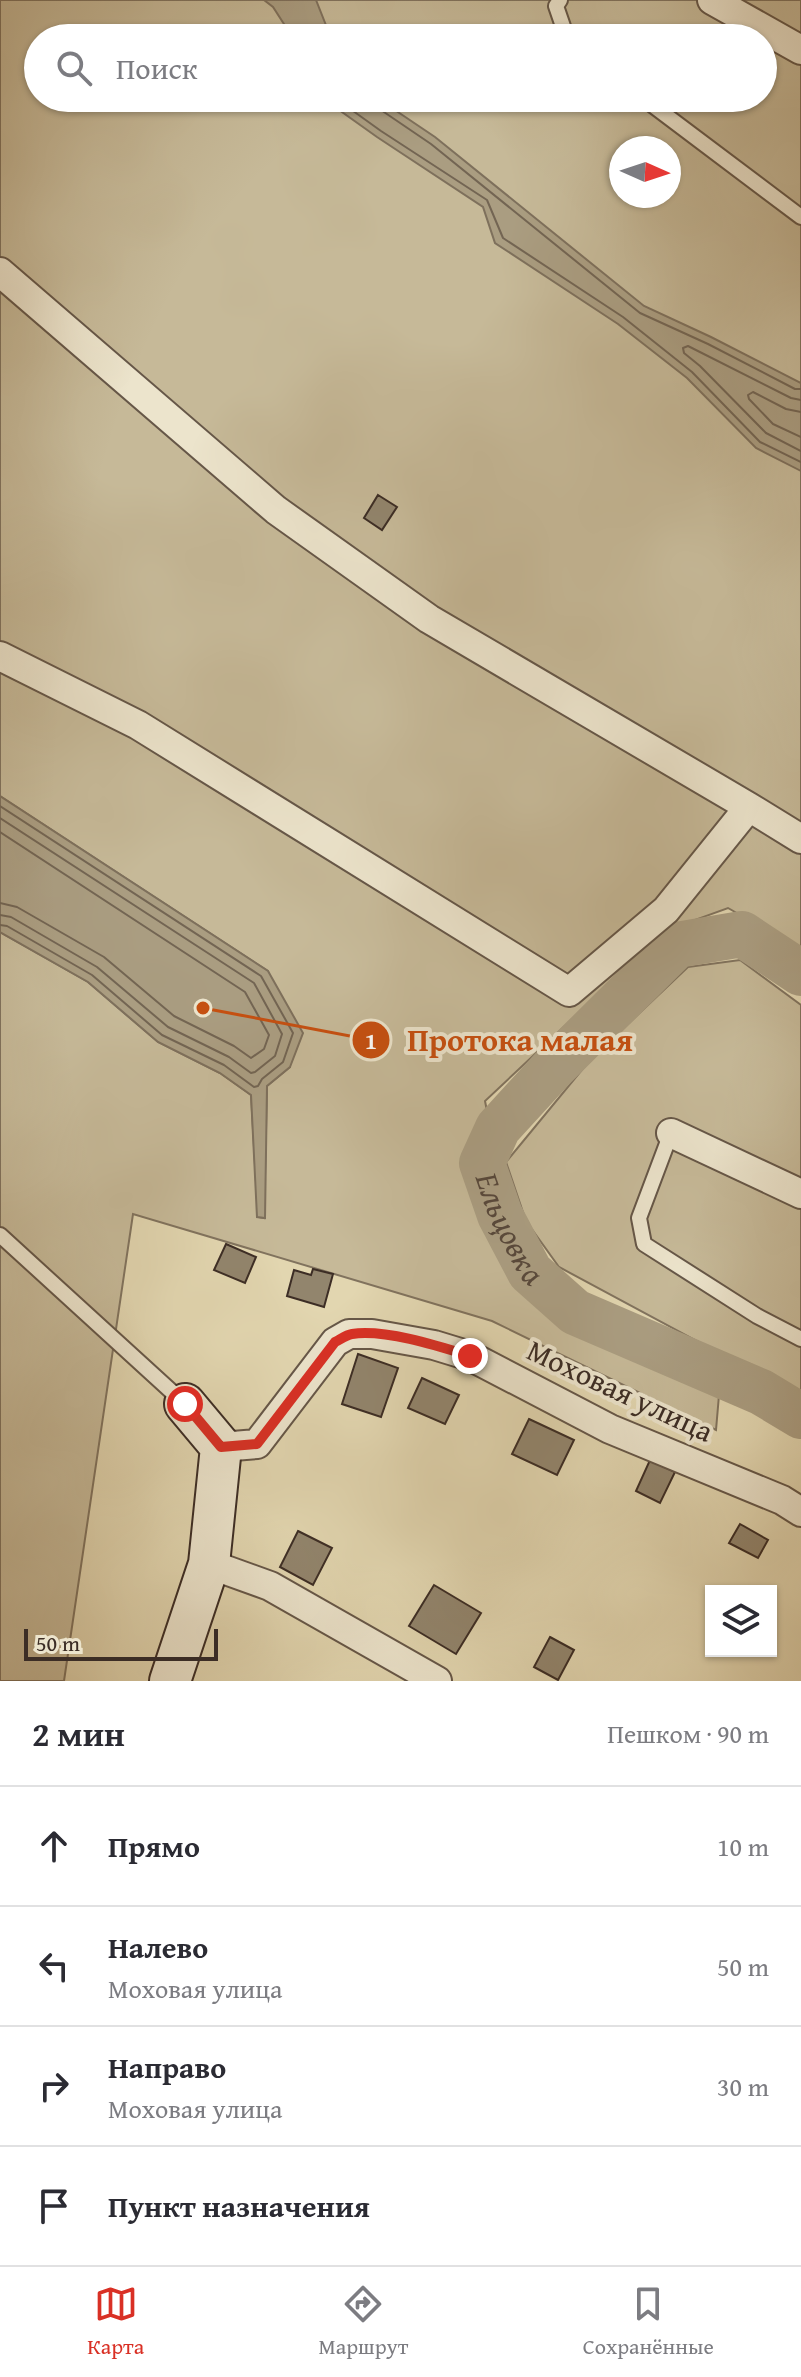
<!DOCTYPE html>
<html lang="ru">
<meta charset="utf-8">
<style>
body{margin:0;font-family:"Gentium Book Plus",serif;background:#f2f2f3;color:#2b2b33}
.controls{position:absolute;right:24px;bottom:24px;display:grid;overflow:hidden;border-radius:0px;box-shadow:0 2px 6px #0004}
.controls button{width:72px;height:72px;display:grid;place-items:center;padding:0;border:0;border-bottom:2px solid #e1e1e2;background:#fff;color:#2b2b33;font:40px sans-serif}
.compass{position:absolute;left:609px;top:136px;width:72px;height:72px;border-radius:50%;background:#fff;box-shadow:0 2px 6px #0004;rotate:93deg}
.scale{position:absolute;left:24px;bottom:20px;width:194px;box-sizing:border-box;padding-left:8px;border:4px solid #3c2d25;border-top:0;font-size:22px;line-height:28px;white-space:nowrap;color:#3c2d25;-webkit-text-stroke:6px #ece4cc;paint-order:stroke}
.stop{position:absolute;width:24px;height:24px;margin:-18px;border:6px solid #d93025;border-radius:50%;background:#fff}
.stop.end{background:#d93025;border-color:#fff;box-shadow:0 2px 8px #0008}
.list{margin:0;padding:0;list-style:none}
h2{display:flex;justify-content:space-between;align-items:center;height:104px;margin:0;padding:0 32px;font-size:34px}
h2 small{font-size:26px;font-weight:400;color:#7c7c81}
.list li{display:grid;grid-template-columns:52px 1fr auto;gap:24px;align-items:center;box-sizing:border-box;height:120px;padding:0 32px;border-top:2px solid #e1e1e2}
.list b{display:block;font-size:30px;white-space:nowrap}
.list p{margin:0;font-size:26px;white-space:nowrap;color:#7c7c81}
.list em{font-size:26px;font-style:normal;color:#7c7c81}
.icon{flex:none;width:44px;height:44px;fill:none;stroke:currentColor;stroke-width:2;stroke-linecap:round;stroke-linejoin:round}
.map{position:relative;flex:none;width:801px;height:1681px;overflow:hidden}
.search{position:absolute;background:#fff;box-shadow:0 2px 6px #0004;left:24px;right:24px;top:24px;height:88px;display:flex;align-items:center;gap:20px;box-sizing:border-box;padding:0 28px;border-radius:44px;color:#7c7c81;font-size:30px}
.sheet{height:584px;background:#fff}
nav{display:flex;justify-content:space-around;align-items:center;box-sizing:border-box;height:112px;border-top:2px solid #e1e1e2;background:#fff;font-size:22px;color:#7c7c81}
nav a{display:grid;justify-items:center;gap:4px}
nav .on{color:#d93025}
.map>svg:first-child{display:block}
.green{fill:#c6b998;stroke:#81735e;stroke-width:2;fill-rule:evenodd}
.water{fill:#aa9d81;stroke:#7e705c;stroke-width:2}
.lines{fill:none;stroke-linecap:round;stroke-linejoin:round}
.shore{stroke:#736553;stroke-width:2}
.river{stroke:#aa9d81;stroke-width:46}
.building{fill:#92856d;stroke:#3c2d25;stroke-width:2}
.lane-casing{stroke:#665748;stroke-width:18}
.street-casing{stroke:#665748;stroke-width:32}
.secondary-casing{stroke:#3c2d25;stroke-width:44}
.lane{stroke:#ece4cc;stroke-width:14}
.street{stroke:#ece4cc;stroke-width:28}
.secondary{stroke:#ece4cc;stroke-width:40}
.route{stroke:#d93025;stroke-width:10}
.labels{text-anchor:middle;stroke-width:8;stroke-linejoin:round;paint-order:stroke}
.street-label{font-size:30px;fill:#3c2d25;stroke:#ece4cc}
.water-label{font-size:32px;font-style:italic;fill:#58493c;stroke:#ece4cc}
.leader{fill:none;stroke:#c65011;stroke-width:3}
.callout-dot{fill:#c65011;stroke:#ece4cc;stroke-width:3}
.mark-label{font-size:24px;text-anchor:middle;font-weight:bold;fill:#fff}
.callout-label{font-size:32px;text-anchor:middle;font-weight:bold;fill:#c65011;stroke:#ece4cc;stroke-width:8;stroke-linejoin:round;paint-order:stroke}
</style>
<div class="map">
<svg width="801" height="1681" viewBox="0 0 801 1681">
<rect width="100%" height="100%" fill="#e2d6b0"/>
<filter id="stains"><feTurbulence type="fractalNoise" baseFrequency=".0025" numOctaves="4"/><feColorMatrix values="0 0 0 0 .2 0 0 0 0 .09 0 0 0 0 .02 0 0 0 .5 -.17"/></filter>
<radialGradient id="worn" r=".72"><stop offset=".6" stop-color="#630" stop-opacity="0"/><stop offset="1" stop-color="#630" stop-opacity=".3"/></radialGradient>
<path class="green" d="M0,0H801V950L728,908L667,930L485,1101L506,1207L580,1309L719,1395L716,1430L492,1321L133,1214L64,1681H0V932L88,982L158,1042L220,1073L251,1095L258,1217L264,1218L267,1086L290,1067L268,971L0,796ZM38,38H763V98H38ZM621,148H669V196H621Z
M740,960L801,1005V1397L559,1267L526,1221L506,1162L590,1060L688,967Z"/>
<path class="water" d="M264,0H316L331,38H293L273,7Z
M326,98H377L435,137L644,306L711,337L801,383V471L756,448L687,378L618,324L495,243L483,207L377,137L328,102Z
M0,796L268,971L303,1033L290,1067L267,1086L265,1218L257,1217L251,1095L220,1073L158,1042L88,982L0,932Z"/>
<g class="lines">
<path class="shore" d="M335,98L381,131L487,200L503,238L623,317L692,372L760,442L801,462
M374,98L378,108L431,144L640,313L708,344L795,389H801
M801,400L791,398L688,346L683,348L684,353L700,366L766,433L801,451
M801,412L786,409L753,392L748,395L749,399L773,424L801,437
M0,806L261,976L293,1033L283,1062L262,1079L258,1086L254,1087L224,1065L162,1035L92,975L7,926L0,925
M0,818L254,983L282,1034L275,1056L255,1072L251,1073L229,1057L168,1027L97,967L11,917L0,915
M0,832L245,992L269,1035L264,1049L251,1058L234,1046L174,1016L104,957L17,907L0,903"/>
<path class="river" id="s1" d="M801,973L742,934L677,945L553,1068L498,1128L482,1163L500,1215L530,1272L575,1312L761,1392L801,1416"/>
</g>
<path class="building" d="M378,495L397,507L382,530L364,518Z
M226,1244L256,1257L245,1283L214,1270Z
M313,1269L333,1274L324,1307L287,1296L294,1270L311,1275Z
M358,1354L398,1368L381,1417L342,1404Z
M422,1378L459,1395L445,1424L408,1408Z
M529,1419L574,1440L557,1475L512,1454Z
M650,1460L675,1472L660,1503L636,1491Z
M740,1524L768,1540L758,1558L729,1543Z
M298,1531L332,1548L313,1585L280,1567Z
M434,1585L481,1613L456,1654L409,1626Z
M550,1637L574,1650L558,1680L534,1667Z"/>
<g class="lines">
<g class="lane-casing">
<path id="lane" d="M560,0L556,6L567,38
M643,98L801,217
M671,1133L639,1218L644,1244L757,1316L801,1339
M0,1235L183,1402"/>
</g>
<g class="street-casing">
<path id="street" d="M712,0L801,50
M0,272L276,510L429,619L749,807L801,839
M0,656L138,725L569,992L666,910L749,807
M671,1133L801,1194
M221,1447L257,1444L335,1342L349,1334H372L434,1345L470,1356L610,1429L782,1500L801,1512
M209,1564L270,1586L437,1681"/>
</g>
<g class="secondary-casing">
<path id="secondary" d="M170,1681L209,1564L221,1447L185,1404"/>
</g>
<use href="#lane" class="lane"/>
<use href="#street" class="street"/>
<use href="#secondary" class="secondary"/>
</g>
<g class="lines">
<path class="route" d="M185,1404L221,1447L257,1444L335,1342C341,1339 346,1335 352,1334C385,1329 438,1346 470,1356"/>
</g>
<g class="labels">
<g class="street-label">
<text transform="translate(620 1391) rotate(25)" y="10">Моховая улица</text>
</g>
<g class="water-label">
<text dy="11" stroke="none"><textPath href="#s1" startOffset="502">Ельцовка</textPath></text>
</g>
</g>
<path class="leader" d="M203 1008L371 1040"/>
<g class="callout-dot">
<circle cx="203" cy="1008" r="8"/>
<circle cx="371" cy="1040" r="20"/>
</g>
<g class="mark-label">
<text x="371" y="1049">1</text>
</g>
<g class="callout-label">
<text x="520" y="1051">Протока малая</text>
</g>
<rect width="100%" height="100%" filter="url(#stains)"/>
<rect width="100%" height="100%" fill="url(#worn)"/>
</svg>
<div class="controls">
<button><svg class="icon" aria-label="layers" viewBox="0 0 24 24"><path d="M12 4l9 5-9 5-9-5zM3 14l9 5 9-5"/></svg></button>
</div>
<svg class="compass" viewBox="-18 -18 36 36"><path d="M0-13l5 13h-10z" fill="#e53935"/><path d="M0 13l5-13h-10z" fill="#7c7c81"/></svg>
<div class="scale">50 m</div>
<div class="stop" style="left:185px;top:1404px"></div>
<div class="stop end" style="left:470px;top:1356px"></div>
<div class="search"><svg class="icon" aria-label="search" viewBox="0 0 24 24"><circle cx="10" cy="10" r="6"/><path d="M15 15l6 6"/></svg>Поиск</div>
</div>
<section class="sheet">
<h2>2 мин<small>Пешком · 90 m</small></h2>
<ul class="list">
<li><svg class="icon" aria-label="ahead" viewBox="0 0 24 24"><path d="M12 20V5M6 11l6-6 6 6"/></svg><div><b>Прямо</b></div><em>10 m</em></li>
<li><svg class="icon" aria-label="left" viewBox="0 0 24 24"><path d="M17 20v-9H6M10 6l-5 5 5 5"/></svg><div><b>Налево</b><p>Моховая улица</p></div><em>50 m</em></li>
<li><svg class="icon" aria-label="right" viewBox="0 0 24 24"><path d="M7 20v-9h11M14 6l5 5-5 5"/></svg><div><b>Направо</b><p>Моховая улица</p></div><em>30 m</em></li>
<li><svg class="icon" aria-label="arrive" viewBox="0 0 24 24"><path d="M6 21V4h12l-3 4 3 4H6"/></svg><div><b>Пункт назначения</b></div></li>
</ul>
</section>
<nav>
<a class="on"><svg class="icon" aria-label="map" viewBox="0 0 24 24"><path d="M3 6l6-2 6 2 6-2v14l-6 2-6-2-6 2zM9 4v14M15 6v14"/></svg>Карта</a>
<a><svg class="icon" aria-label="directions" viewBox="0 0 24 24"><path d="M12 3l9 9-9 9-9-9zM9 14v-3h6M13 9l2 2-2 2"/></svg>Маршрут</a>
<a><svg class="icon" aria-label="saved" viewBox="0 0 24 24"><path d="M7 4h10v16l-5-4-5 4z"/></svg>Сохранённые</a>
</nav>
